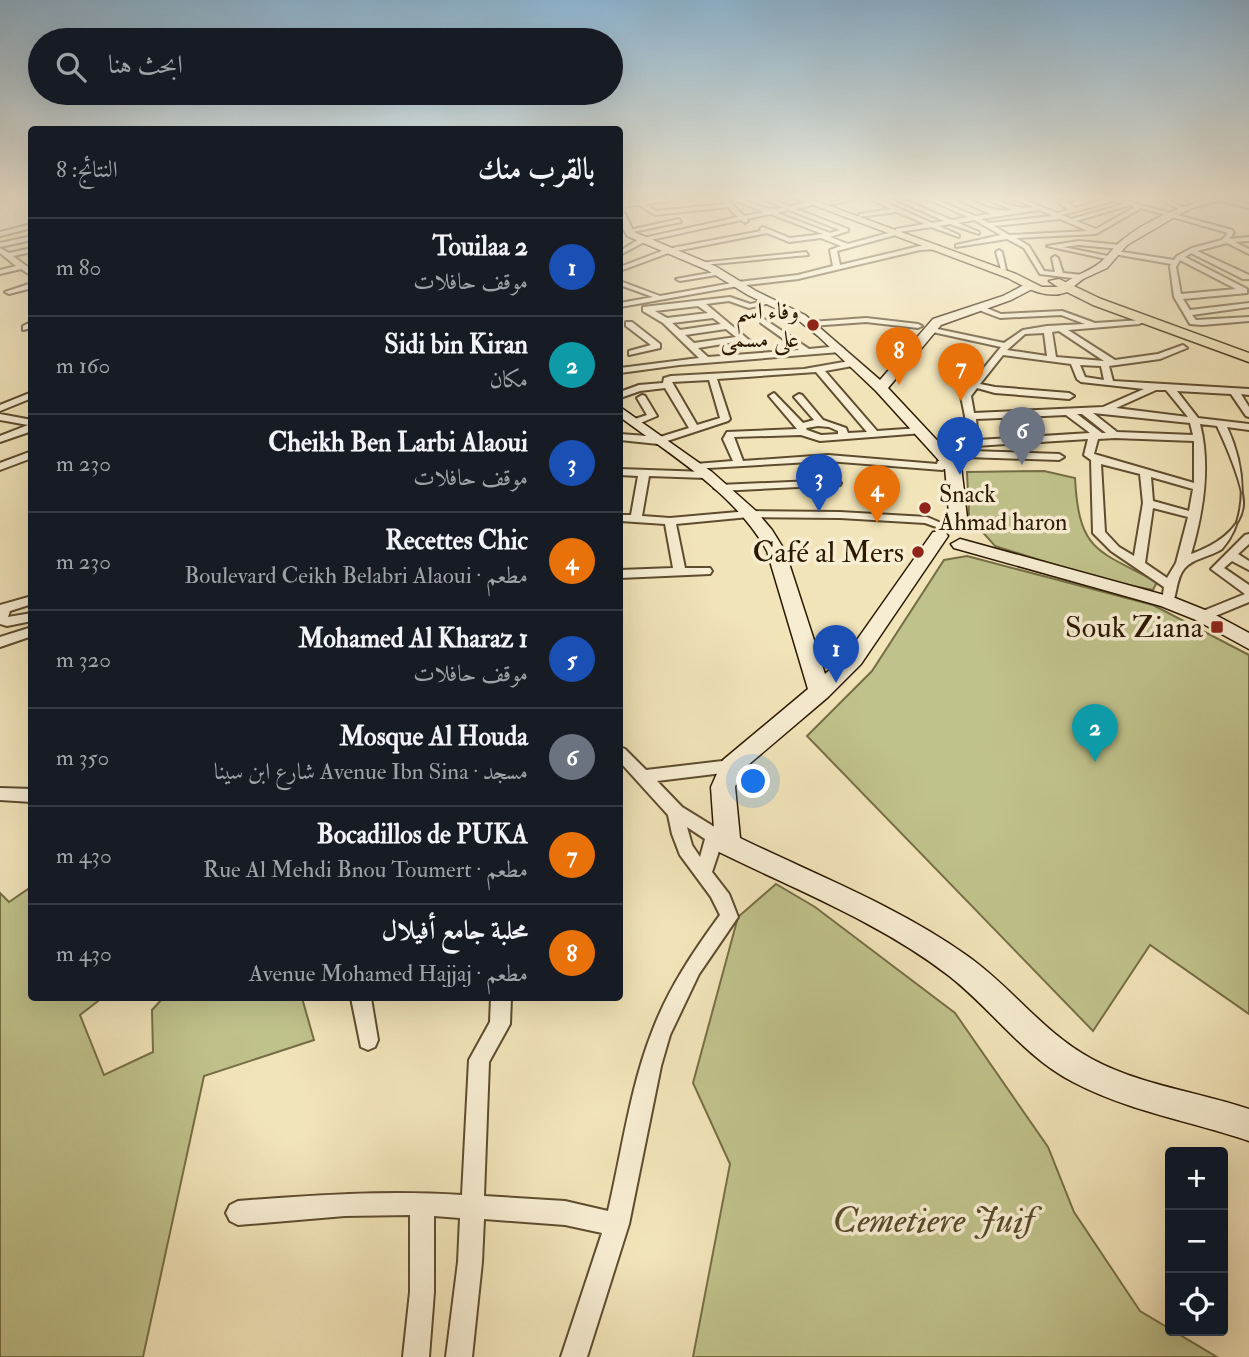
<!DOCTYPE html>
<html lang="ar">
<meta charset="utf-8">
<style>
body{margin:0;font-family:"IM FELL Double Pica",Amiri,serif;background:#242831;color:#f1f3f6;direction:rtl}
.controls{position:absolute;right:21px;bottom:21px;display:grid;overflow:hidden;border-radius:7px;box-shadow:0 7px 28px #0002}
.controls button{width:63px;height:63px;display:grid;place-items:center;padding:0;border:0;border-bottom:2px solid #363941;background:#171b24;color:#f1f3f6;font:35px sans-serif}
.you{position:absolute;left:754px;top:782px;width:24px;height:24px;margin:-18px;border:5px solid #fff;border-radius:50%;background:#1a73e8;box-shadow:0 0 0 10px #1a73e833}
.badge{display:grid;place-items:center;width:46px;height:46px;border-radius:50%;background:#c59692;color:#fff;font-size:23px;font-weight:700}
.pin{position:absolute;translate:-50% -58px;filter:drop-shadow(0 2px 4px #0008)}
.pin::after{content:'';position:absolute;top:37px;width:24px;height:21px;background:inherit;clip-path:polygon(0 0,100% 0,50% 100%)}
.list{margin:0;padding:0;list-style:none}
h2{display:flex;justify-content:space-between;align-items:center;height:91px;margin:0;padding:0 28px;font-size:30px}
h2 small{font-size:23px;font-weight:400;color:#9ea1a6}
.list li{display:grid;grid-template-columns:46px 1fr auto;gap:21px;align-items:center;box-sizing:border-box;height:98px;padding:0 28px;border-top:2px solid #363941}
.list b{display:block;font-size:26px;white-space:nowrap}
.list p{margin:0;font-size:23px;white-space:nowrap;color:#9ea1a6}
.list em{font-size:23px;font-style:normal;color:#9ea1a6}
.icon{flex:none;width:38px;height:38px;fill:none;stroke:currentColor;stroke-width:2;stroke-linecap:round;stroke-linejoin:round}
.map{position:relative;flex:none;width:1249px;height:1357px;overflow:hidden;direction:ltr}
.search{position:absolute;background:#171b24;box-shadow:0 7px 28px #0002;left:28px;top:28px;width:595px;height:77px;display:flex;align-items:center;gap:18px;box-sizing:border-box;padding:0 24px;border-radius:38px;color:#9ea1a6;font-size:26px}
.panel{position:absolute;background:#171b24;box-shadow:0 7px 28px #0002;left:28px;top:126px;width:595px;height:875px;border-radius:7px;direction:rtl}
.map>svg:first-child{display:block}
.green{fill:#c0c28b;stroke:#766e46;stroke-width:2}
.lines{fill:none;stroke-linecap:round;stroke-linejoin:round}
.street-casing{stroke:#5e4c2e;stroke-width:4}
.secondary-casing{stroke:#2c1900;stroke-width:3}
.primary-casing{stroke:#2c1900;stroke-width:3}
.street{fill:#f7edd2;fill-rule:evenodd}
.secondary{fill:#f7edd2;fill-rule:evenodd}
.primary{fill:#f2e4b9;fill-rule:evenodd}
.poi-dot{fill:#8f2418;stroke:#f7edd2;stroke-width:2.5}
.labels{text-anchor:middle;stroke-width:7;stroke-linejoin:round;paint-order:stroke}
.far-poi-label{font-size:24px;fill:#2c1900;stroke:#f7edd2;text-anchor:end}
.poi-label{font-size:30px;fill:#2c1900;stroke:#f7edd2;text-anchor:end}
.near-park-label{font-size:37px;font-style:italic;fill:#584c2a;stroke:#f7edd2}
</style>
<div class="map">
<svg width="1249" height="1357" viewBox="0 0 1249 1357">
<rect width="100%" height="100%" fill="#f2e4b9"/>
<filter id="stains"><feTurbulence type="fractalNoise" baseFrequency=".00286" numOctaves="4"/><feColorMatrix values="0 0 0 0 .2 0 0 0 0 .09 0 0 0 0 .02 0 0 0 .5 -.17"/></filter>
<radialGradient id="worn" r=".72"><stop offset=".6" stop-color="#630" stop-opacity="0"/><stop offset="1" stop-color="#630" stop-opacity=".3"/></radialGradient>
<path class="green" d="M1044,471L1075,478C1079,553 1098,550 1157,582L1153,590L1104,580L995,546L969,517L967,472Z
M967,556L1153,605L1249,655V1014L1150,945L1093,1031L807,736L872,671L944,560Z
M776,884L815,907L955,1013L1048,1147L1074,1212L1140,1311L1217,1357H693L730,1164L693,1083L738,917Z
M31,887L32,998H102L80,1015L104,1075L153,1052L152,1010L163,998H302L314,1040L204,1076L143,1357H0V893L9,902Z"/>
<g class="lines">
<g class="street-casing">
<path id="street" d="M0,197H15L0,201Z
M679,197H696L646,204L656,211L725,204L719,197H725L744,216L764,212L727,197C748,197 761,213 783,208L758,197H766L790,206L814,201L816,204L796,209L848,229V231L830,237L848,244L896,231V229L925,224L897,212L858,217L860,214L891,209L866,197H873L932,223L944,221L890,197H897L952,220L968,217L923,197H930L975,216L991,214L952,197C975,197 988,214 1013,210L980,197C1000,197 1011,211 1033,207L1010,197H1017L1057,213L1069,210L1059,203V201L1082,197L1066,202L1075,208L1106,199L1103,197H1112L1232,230L1234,233L1229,239L1249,237V241L1235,242L1249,249V254L1227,243L1197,251L1249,275V279H1243L1191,253L1185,257L1247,289V293L1183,299L1190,310L1249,303V307L1192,315L1196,320L1249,317V321L1202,325L1190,324L1174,297L1170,267L1171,264L1114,254L1116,251L1174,260L1177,256L1192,248L1222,240L1228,233L1141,208L1096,234L1016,238L1029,246L1044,271L1055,272L1052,258L1055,256L1058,258L1063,273L1083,275L1080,279L1040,274L1024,248L1007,239L956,247V245L1001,235L974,220L958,223L979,232V234L950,224L939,226L959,235V237L931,227L899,232V234L837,251L840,265L920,246H939L937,249L920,250L798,279L738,286L620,307V303L653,297L620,285V281L660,296L738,282L798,275L833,266L830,250L841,246L821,238L789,242L767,233L671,252L620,271V267L667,249L761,231L760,229L763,227L790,238L823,234L770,214L747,219L748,221L745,223L741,220L646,241L620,255V251L639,239L738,217L728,207L655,215L639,205L620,207V203ZM1113,201L1124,204L1071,219L1062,215ZM1130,205L1135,207L1096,229L1076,221ZM789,210L840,230L830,233L777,213ZM1039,210L1053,216L989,223L981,219ZM1060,219L1088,231L1009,235L994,226ZM1180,260L1236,289L1181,294L1176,267Z
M851,197H861L834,204L831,202Z
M1156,197H1163L1186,209L1181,210Z
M1182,197H1189L1200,204L1195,205Z
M1220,197L1249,204V208L1218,200Z
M679,219L681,222L628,233L625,231Z
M32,224V228L0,236V232Z
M32,236V240L0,247V243Z
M1079,241L1120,245L1123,247L1120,249L1079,245L1063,247L1113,257L1111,260L1047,246Z
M0,248L9,253L32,248V252L13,256L32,270V276L21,269L0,274V270L16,266L0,253Z
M999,250L1002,252L1006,270L1001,269L996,252Z
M806,252L808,255L702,265L699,263Z
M721,271L723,274L680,281L676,279Z
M29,284H32V288L9,294L5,292Z
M730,297L750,304L770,300L774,302L749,308L729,301L706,304L756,346L749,348L741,341L698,348L708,357L799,350L761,323V319H764L809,349L840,346L844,349L840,352L679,365L620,373V368L699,358L663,323L643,311V307ZM698,306L708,313L667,318L655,311ZM713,318L721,324L680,330L672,323ZM726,329L736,337L694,343L685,335Z
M979,305L1001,314L1062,311L1095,323L1142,320L1143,322L1139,324L1068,330L1115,360L1158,354L1183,345L1187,348L1160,359L1109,366L1113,381L1249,389V395L1241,394L1249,407V417L1246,416L1231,394L1177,391L1198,418L1249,424V430L1227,427C1246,468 1249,518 1222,549C1210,557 1193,558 1184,569C1176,579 1177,594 1172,605L1168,606L1162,602L1164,587L1111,551L1093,533L1091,460L1084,455L1088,439L975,446L971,451L1059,454L1064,457L1059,460L966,457C958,463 949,468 942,470L828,461L691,469V465L695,464L733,461L723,439L727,432L797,429L769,396L774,393L803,423L814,420L794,397L799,394L802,395L823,420L846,428L848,433L867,432L816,372L717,379L730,419L728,421L658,444L620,440V434L660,437L689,428L665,388L640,391L620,398V392L639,385L663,383L664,378L671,376L804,369L855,360L859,363L858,365L825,371L877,431L920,428L925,431L923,433L820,441L801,435L734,437L743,461L828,455L937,464L938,461C979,454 966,425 961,396L1001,347L928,331V327L1004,343L1023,330L1047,326L1085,324L1061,315L1000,318L976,309L975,307ZM1059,331L1104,361L1056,357L1052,332ZM1044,333L1047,356L1007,350L1025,334ZM1003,355L1071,364L1077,379L1081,382L1144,389L1103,407L974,413L971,396L977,388L995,393L1069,399L1074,396L1069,393L995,387L980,384ZM1080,365L1101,366L1104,380L1085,377ZM709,380L720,418L697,425L672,382ZM1156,390H1166L1188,417L1116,408ZM1093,413L1190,423L1193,435L1117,432ZM1077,414H1082L1106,433H1102ZM1066,415L1090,433L978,440L976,419ZM1200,424L1217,426C1225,443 1244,486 1243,504C1242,530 1212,547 1191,554C1203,513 1211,467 1200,424ZM818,426L829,427L838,431V434L821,435L807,430L806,428ZM1115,438L1194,441V483L1094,454L1098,439ZM1101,464L1140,474L1143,503L1134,556L1119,547L1105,532ZM1151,477L1193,489L1189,511L1153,501ZM1153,508L1188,517L1176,563L1167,578L1145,563Z
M866,318L918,324L922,326L918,328L866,322L811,326L807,324L811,322Z
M626,322H632L660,344V348L629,355V351L651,345L626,326Z
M29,323H32V328L23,330V326Z
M32,392V398L0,411V405Z
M642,395L645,396L657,416L638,424H632V420L647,415L637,398Z
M0,414L32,420V431L0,442V436L28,425L0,420Z
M32,451V458L0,470V463Z
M620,469L706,472L711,475L706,478L649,476L642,516L670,518L749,511L840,512L927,517L948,526L942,529L925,523L840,518L749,517L676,524L685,568H710L712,571L710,574L620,578V570L673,568L665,524L620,521V515H631L638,476L620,475Z
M836,480L841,483L840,485L719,491L714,488L719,485Z
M1249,534V544L1238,554L1249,561V570L1232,561L1224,568L1249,585V602L1208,619H1198L1197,616L1198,613L1245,594L1211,569L1245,535Z
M32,596V604L10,611L8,617L32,613V621L7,626L0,624V605Z
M32,627V636L0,647V637Z
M620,747L625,749L646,770L731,760L736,762L739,766L736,770L731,772L657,781L682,807L734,839L736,844L734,849L728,851L720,848L712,872L729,894L738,917L699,974L670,1035L661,1066L629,1224L587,1357H561L602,1233L565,1225L484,1219L482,1262L472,1357H446L458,1262L460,1218L434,1216V1292L429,1357H403L410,1292V1215L345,1216L238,1225L230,1221L226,1213L230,1205L238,1201C313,1195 386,1190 462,1195L469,1060L490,1022L491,998H511L510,1024L489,1062L484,1196L565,1201L608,1211C622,1151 630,1088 652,1032C668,989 693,952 720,915L711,897L680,855L672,834L668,815L620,762ZM687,827L705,839L700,857L692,845Z
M0,788L32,789V802L0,800Z
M351,998H371L378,1040L375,1047L368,1050L361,1047Z"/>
</g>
<g class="secondary-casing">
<path id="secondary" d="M1219,197H1234L1195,207L1180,214L1127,245L1107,268L1083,279L1069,290L1060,288C1071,275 1088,273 1101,262C1108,256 1113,248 1120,242C1145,220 1187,203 1219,197Z
M620,210L625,213L634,232L715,266L756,291L805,315L880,380L933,319L1003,296L1026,284H1034V288L1011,300L941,325L888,388L961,466L968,526L965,530H953L950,526L945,467L876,391L818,336L797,319L748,295L707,270L627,236L620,222Z
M620,407L712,472L756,511L772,530L785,551L825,674L847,654L933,532H945L948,536L861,664L828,697L741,771L735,787L740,838C816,875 897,906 966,955C1011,986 1043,1033 1092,1059C1140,1085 1198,1092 1249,1109V1141C1190,1121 1128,1111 1073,1082C1023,1056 992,1009 948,975C879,922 796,890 719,852L715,844L711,787L723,760L808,689L767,551C736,494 671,455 620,417Z
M960,539L1175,598L1210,612L1249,633V649L1196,620L1161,606L954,548L951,544Z"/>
</g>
<g class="primary-casing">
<path id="primary" d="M792,197H805L1016,274L1042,287H1058L1049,281L1059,279L1101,299L1249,353V362L1093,305L1067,292C1045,300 1027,288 1008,278Z"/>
</g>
<use href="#street" class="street"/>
<use href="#secondary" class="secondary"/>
<use href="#primary" class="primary"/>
</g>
<linearGradient id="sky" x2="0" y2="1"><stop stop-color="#8cb7d6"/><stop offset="0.51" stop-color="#f9f3e0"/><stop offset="1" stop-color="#f9f3e0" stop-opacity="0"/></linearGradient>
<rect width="1249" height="387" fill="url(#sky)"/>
<g class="poi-dot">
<circle cx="813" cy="325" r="7"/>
<circle cx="925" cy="508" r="7"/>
<circle cx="918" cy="552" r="7"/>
<rect x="1210" y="620" width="14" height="14" rx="3.5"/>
</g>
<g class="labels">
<g class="far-poi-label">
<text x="799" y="319">وفاء اسم<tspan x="799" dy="28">على مسمى</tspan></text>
<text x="939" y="502" text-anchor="start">Snack<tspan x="939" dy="28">Ahmad haron</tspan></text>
</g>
<g class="poi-label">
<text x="904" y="562">Café al Mers</text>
<text x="1203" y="637">Souk Ziana</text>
</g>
<g class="near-park-label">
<text x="933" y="1232">Cemetiere Juif</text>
</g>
</g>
<rect width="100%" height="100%" filter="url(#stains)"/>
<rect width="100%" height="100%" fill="url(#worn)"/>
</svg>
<div class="controls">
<button>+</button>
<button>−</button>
<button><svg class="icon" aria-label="locate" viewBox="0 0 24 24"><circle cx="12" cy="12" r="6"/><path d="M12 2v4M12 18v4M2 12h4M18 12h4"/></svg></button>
</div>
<div class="you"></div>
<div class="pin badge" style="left:836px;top:683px;background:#1a4fb4">1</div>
<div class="pin badge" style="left:1095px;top:762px;background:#0f9aa8">2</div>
<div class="pin badge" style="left:819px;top:512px;background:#1a4fb4">3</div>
<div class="pin badge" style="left:877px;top:523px;background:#e8710a">4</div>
<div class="pin badge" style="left:960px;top:475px;background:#1a4fb4">5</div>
<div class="pin badge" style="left:1022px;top:465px;background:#6b7280">6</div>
<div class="pin badge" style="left:961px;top:401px;background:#e8710a">7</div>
<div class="pin badge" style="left:899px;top:385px;background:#e8710a">8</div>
<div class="search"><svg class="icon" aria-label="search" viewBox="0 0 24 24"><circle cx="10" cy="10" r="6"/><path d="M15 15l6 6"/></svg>ابحث هنا</div>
<section class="panel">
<h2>بالقرب منك<small>النتائج: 8</small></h2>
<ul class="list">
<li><span class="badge" style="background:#1a4fb4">1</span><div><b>Touilaa 2</b><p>موقف حافلات</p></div><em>80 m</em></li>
<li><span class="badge" style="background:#0f9aa8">2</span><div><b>Sidi bin Kiran</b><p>مكان</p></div><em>160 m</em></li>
<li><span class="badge" style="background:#1a4fb4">3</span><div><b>Cheikh Ben Larbi Alaoui</b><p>موقف حافلات</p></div><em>230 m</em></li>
<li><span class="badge" style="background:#e8710a">4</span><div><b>Recettes Chic</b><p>مطعم · Boulevard Ceikh Belabri Alaoui</p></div><em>230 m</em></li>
<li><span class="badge" style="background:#1a4fb4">5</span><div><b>Mohamed Al Kharaz 1</b><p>موقف حافلات</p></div><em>320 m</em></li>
<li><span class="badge" style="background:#6b7280">6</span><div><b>Mosque Al Houda</b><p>مسجد · Avenue Ibn Sina شارع ابن سينا</p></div><em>350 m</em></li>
<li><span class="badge" style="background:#e8710a">7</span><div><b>Bocadillos de PUKA</b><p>مطعم · Rue Al Mehdi Bnou Toumert</p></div><em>430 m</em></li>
<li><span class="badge" style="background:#e8710a">8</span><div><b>محلبة جامع أفيلال</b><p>مطعم · Avenue Mohamed Hajjaj</p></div><em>430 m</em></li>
</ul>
</section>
</div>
